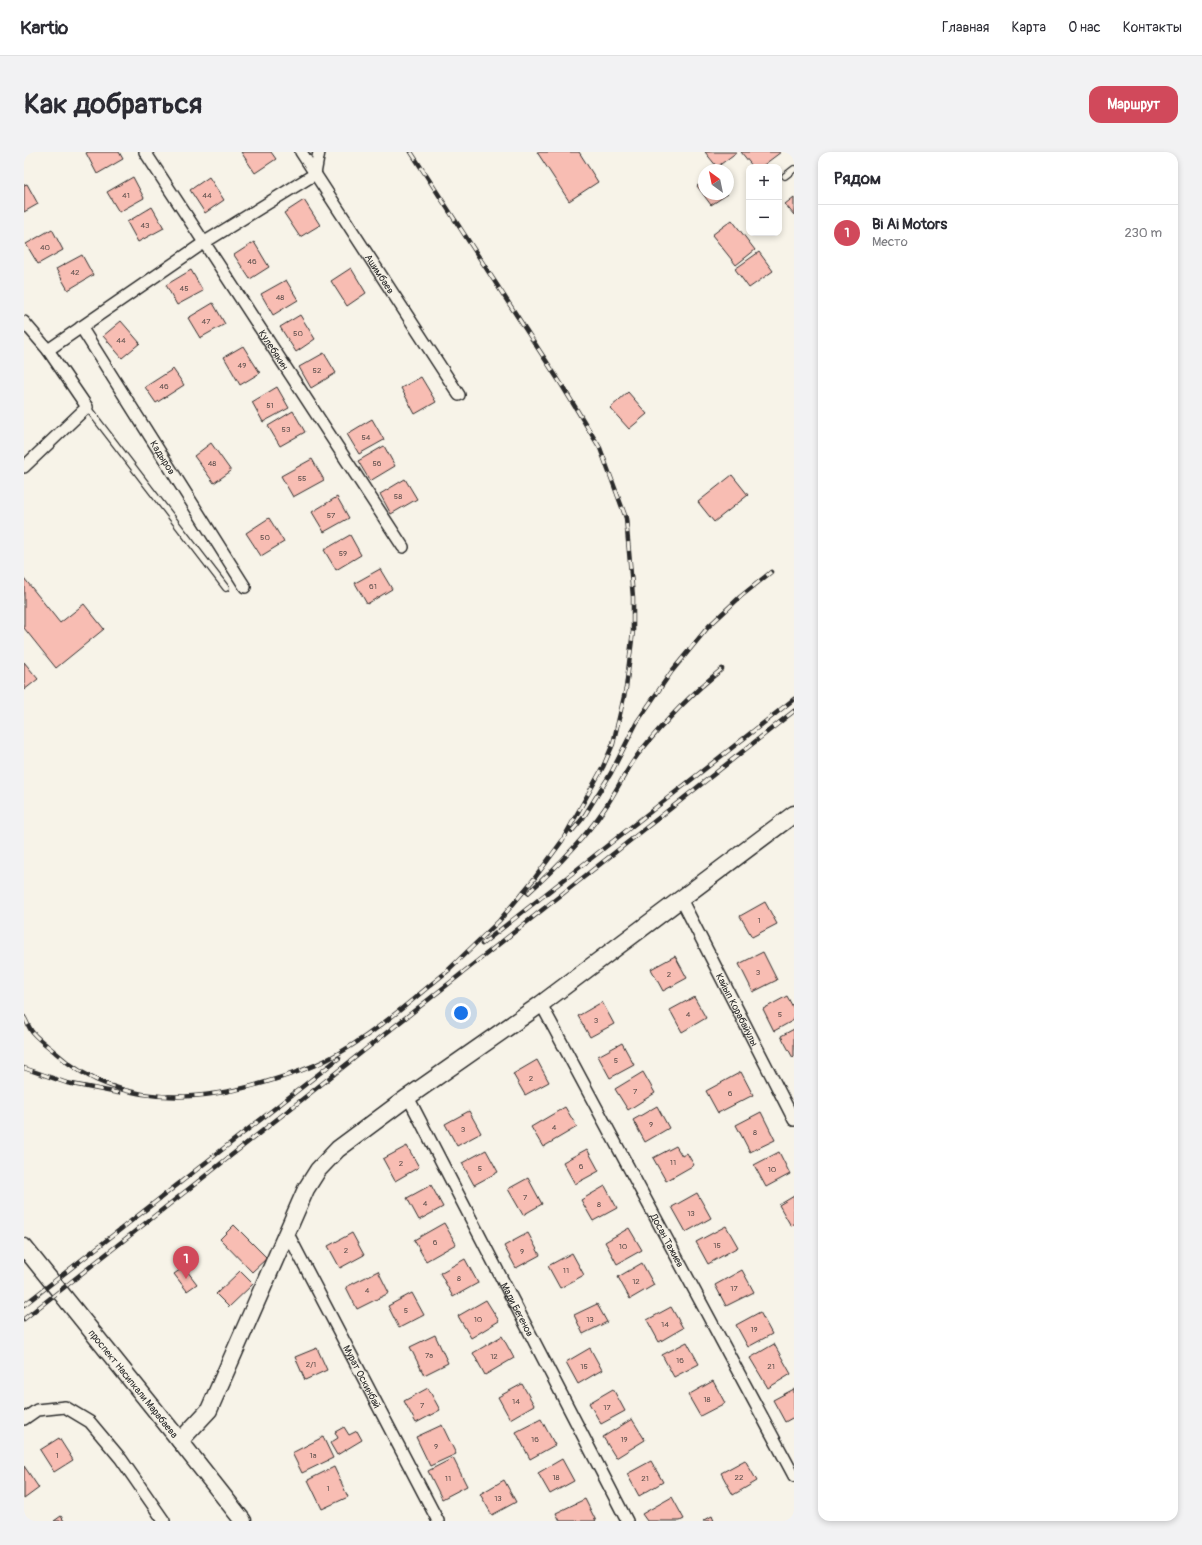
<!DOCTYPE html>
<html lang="ru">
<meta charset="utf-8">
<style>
body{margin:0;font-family:Pangolin,sans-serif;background:#f2f2f3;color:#2b2b33}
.controls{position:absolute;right:12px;top:12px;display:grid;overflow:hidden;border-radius:8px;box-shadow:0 2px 6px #0003}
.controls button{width:36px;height:36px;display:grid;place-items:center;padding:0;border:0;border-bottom:1px solid #e1e1e2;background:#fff;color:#2b2b33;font:20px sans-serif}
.compass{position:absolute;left:674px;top:12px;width:36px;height:36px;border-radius:50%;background:#fff;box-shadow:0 2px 6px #0003;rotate:327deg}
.you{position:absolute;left:437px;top:861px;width:14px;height:14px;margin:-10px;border:3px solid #fff;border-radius:50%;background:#1a73e8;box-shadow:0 0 0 6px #1a73e833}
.badge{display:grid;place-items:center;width:26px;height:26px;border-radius:50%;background:#d1495b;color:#fff;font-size:13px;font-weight:700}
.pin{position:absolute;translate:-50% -33px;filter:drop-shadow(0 1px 2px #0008)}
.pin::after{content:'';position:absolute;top:21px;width:14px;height:12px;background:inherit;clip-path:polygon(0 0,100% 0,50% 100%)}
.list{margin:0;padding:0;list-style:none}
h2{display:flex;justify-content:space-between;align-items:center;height:52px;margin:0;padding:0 16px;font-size:17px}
h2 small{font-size:13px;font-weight:400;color:#7c7c81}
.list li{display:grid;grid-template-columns:26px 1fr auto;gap:12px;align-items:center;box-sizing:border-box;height:56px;padding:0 16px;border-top:1px solid #e1e1e2}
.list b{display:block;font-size:15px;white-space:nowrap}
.list p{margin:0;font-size:13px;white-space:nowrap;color:#7c7c81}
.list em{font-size:13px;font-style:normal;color:#7c7c81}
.map{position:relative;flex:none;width:770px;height:1369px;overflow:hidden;border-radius:12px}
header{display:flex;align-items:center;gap:24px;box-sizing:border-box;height:56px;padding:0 20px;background:#fff;border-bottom:1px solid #e1e1e2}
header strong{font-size:19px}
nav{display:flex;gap:22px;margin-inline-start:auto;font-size:14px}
.intro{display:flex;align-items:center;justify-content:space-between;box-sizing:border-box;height:96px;padding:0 24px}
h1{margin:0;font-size:28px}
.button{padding:10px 18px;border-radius:12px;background:#d1495b;color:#fff;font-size:14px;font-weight:700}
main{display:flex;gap:24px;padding:0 24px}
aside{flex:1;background:#fff;border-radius:12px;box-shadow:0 2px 6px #0003}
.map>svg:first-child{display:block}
.building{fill:#f8bdb3;stroke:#2b2b2b}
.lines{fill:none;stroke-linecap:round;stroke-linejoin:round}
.lane-casing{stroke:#2b2b2b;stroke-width:8}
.street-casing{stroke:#2b2b2b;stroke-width:14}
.secondary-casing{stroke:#2b2b2b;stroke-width:19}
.lane{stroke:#f7f3e8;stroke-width:5.5}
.street{stroke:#f7f3e8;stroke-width:11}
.secondary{stroke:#f7f3e8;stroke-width:16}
.rail-casing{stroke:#2b2b2b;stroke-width:4.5}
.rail{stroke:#f7f3e8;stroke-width:3;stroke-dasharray:9;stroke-linecap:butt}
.labels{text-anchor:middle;stroke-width:4;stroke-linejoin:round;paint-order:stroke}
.number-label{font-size:8px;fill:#5e504d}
.street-label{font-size:10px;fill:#2b2b2b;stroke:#f7f3e8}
</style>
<header>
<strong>Kartio</strong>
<nav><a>Главная</a><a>Карта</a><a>О нас</a><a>Контакты</a></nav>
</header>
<div class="intro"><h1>Как добраться</h1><a class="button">Маршрут</a></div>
<main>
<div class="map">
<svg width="770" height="1369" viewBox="0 0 770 1369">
<rect width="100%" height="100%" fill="#f7f3e8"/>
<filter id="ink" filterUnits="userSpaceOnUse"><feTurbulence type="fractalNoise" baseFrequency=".025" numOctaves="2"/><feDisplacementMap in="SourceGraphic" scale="8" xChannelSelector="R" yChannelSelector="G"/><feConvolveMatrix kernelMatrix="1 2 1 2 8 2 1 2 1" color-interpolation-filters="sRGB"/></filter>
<g filter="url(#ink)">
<path class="building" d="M64,0H95L99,7L73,22L62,1Z
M217,0H247L252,7L231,21Z
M513,0H555L574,30L545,49Z
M681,0H713L693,15Z
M717,0H757L737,15H729Z
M109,25L120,46L95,60L83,40Z
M185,25L200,48L181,61L166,38Z
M680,29V42H704L687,53L673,34Z
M3,32L14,52L0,60V33Z
M770,45V63L761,52Z
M280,48L296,73L276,85L260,61Z
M128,55L140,76L114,90L103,70Z
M708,68L731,98L712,113L688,83Z
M28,77L39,98L14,112L2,92Z
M230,90L245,115L226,127L210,103Z
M735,100L749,119L725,136L711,117Z
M58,103L69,123L44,138L32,117Z
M327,116L342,141L323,154L307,129Z
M167,118L179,139L153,153L142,133Z
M262,128L274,148L249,163L237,142Z
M189,151L201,172L176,186L164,166Z
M276,163L291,187L272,200L256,175Z
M97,169L116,191L98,206L79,184Z
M219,194L236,221L216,233L200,205Z
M300,201L312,221L287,236L275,215Z
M149,217L160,233L132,251L121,235Z
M397,225L412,250L391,262L377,236Z
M253,235L265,256L239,270L228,250Z
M604,240L623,262L605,277L586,256Z
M269,259L281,280L256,294L244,274Z
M348,267L360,288L335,302L323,282Z
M187,291L207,319L190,331L170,304Z
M360,294L371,314L346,329L334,309Z
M288,307L300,328L269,345L257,324Z
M708,323L724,343L690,370L674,350Z
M381,327L393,347L367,362L356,342Z
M313,345L325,366L300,380L288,360Z
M245,366L260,390L237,404L222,381Z
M326,383L337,403L312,418L300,398Z
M356,417L368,437L343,452L331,431Z
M0,426L36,471L60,452L80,477L32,516L0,476Z
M0,510L14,527L0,538Z
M741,750L753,772L728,785L716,764Z
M739,800L753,828L729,840L715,812Z
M651,804L663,826L639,839L627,817Z
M763,844L770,857V868L750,879L739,857Z
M670,845L682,866L658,880L646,858Z
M578,850L590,872L566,885L554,864Z
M770,877V905L769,906L757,884Z
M598,891L610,913L586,926L574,904Z
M513,908L525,930L501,943L489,922Z
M619,920L631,941L604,958L591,937Z
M717,920L729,943L694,961L682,939Z
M633,954L645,976L621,990L609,968Z
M541,955L553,975L519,995L507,975Z
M445,959L457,981L433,994L421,972Z
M737,960L751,988L726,1000L712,973Z
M383,994L395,1015L371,1029L359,1007Z
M652,994L658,1004L663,1001L670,1013L642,1029L629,1006Z
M563,997L575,1019L551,1032L539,1010Z
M462,998L474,1020L450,1033L438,1011Z
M755,1000L766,1022L742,1035L730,1013Z
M504,1026L518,1052L499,1063L484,1037Z
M407,1033L419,1055L395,1068L383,1046Z
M581,1034L593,1056L569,1069L557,1048Z
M673,1041L687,1066L662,1080L648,1055Z
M770,1044V1073L767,1074L755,1053Z
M420,1071L432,1092L402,1109L390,1088Z
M210,1073L243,1106L228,1120L196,1087Z
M702,1074L714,1095L684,1112L672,1090Z
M605,1076L618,1098L593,1112L581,1090Z
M328,1081L340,1103L316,1116L304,1094Z
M504,1081L516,1103L492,1116L480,1094Z
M548,1101L560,1123L536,1136L524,1114Z
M441,1107L454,1131L429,1145L416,1121Z
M618,1111L630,1133L606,1147L594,1125Z
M160,1115L173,1132L163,1139L150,1122Z
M718,1118L730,1140L702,1154L691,1133Z
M216,1119L229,1132L205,1155L192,1142Z
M354,1119L365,1141L333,1157L322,1135Z
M388,1141L400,1163L375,1176L364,1154Z
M462,1148L475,1169L447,1186L434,1164Z
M573,1152L583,1170L559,1182L550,1163Z
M647,1155L659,1176L635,1190L623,1168Z
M736,1160L748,1182L724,1195L712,1173Z
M411,1183L424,1211L400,1223L386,1195Z
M478,1184L490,1206L461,1223L449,1201Z
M663,1190L675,1212L650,1225L638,1203Z
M750,1192L767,1222L744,1236L726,1206Z
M293,1196L303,1218L281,1228L271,1205Z
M566,1196L578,1218L554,1232L542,1210Z
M689,1229L701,1251L676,1264L664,1243Z
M498,1232L510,1253L486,1267L474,1245Z
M404,1236L416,1258L392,1271L380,1249Z
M589,1237L601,1259L577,1272L565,1251Z
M770,1237V1265L761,1270L749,1248Z
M517,1267L531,1293L506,1307L492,1280Z
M608,1267L621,1288L592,1306L579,1285Z
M418,1273L432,1302L406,1314L392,1285Z
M320,1275L325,1283L333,1279L338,1288L313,1303L306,1291L314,1286L311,1280Z
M299,1285L309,1306L278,1321L268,1301Z
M35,1286L49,1308L30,1320L16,1298Z
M429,1306L443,1334L418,1347L404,1319Z
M538,1307L550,1329L526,1342L514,1321Z
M721,1308L733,1329L709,1343L697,1321Z
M627,1309L639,1330L615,1344L603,1322Z
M0,1314L15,1336L0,1347Z
M310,1315L324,1345L298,1357L284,1328Z
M480,1328L492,1350L468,1363L456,1342Z
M648,1345L660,1367L656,1369H623L618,1362Z
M561,1347L572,1369H536L532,1361Z
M37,1364L40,1369H30Z
M688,1364L690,1369H679Z"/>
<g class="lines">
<g class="lane-casing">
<path id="lane" d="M761,24L770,17
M63,255L202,436"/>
</g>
<g class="street-casing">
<g id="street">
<path id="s1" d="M121,0L379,395"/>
<path id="s2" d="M277,0L435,243"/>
<path d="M0,170L24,198L63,255L0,315"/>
<path id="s3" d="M57,175L221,435"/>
<path d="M24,198L181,90L291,22L295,0"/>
<path id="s4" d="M657,747L770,968"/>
<path id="s5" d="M517,852L770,1324"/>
<path id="s6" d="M384,945L603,1369"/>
<path id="s7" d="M263,1080L414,1369"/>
<path d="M0,1267L13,1258L41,1255L66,1270L97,1307L140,1369"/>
</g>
</g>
<g class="secondary-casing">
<g id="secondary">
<path id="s8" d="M0,1095L156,1289L219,1369"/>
<path d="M156,1289L185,1258L282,1037L294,1018L314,997L384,945L517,852L770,662"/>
</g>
</g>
<use href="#lane" class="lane"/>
<use href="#street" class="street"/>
<use href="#secondary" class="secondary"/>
<g class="rail-casing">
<path id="rail" d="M387,0L539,235L576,296L602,366L609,445V479L602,536L589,592L579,615L538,689L510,727L475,769L420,822
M548,679L559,666L587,621L613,570L648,519L685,474L716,445L747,420
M504,741C533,715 560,687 581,656C593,638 602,618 615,601C640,570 667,542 698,517
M458,792L770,547
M0,865C3,870 5,876 9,881C15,888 24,894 32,901C94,957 177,951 252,927C271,921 290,915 308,905C351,882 387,848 425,818
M0,916L43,931L94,941
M0,1153L315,906
M0,1167L770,559"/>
</g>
<use href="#rail" class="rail"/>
</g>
</g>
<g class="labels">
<g class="number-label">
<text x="102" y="46">41</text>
<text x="183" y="46">44</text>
<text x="121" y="76">43</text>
<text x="21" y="98">40</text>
<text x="228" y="112">46</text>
<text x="51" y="123">42</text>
<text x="160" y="139">45</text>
<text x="256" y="148">48</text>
<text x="182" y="172">47</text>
<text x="274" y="184">50</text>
<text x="97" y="191">44</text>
<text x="218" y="216">49</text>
<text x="293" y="221">52</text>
<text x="140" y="237">46</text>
<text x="246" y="256">51</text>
<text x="262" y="280">53</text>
<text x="342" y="288">54</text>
<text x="188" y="314">48</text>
<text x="353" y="314">56</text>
<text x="278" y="329">55</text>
<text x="374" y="347">58</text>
<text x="307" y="366">57</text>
<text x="241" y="388">50</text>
<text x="319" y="404">59</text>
<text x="349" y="437">61</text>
<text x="735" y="771">1</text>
<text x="734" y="823">3</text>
<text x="645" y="825">2</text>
<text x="664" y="865">4</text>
<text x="756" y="865">5</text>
<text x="572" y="871">3</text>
<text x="592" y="911">5</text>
<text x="507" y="929">2</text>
<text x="611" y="942">7</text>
<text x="706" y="944">6</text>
<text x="627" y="975">9</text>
<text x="530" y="978">4</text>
<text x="439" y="980">3</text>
<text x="731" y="983">8</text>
<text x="649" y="1013">11</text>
<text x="377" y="1014">2</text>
<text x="557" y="1017">6</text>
<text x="456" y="1019">5</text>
<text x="748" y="1020">10</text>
<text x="501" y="1048">7</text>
<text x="401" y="1054">4</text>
<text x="575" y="1055">8</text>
<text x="667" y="1064">13</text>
<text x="411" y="1093">6</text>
<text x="693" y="1096">15</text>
<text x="599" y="1097">10</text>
<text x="322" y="1101">2</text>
<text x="498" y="1102">9</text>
<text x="542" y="1121">11</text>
<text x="435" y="1129">8</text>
<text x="612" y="1132">12</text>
<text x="710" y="1139">17</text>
<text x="343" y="1141">4</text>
<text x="382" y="1161">5</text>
<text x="454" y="1170">10</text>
<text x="566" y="1170">13</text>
<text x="641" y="1175">14</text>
<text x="730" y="1180">19</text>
<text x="405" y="1206">7а</text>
<text x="470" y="1207">12</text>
<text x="656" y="1211">16</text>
<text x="287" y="1215">2/1</text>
<text x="560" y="1217">15</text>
<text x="747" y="1217">21</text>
<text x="683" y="1250">18</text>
<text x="492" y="1252">14</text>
<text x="398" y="1256">7</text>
<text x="583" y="1258">17</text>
<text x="511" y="1290">16</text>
<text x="600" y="1290">19</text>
<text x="412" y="1297">9</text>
<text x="33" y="1306">1</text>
<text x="289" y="1306">1а</text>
<text x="532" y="1328">18</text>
<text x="715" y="1328">22</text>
<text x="424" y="1329">11</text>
<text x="621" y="1329">21</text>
<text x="304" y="1339">1</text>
<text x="474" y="1349">13</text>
</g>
<g class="street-label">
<text dy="4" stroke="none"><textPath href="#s2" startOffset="145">Ашимбаев</textPath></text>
<text dy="4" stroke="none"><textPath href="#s1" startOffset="236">Кулебякин</textPath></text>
<text dy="4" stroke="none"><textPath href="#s3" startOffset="154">Кадыров</textPath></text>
<text dy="4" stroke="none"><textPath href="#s4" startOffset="124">Кайып Корабайулы</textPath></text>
<text dy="4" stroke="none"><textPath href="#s5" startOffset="268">Досан Тажиев</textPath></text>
<text dy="4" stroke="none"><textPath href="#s6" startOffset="239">Мади Бегенов</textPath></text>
<text dy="4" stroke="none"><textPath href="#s7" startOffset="163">Мурат Оскинбай</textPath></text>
<text dy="4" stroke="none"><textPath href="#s8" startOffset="175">проспект Насипкали Марабаева</textPath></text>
</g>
</g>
</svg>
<div class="controls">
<button>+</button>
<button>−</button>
</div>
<svg class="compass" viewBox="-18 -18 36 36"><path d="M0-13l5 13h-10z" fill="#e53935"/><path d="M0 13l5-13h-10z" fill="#7c7c81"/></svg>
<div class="you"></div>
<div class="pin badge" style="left:162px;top:1127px">1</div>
</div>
<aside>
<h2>Рядом<small></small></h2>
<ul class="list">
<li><span class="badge">1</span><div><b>Bi Ai Motors</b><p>Место</p></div><em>230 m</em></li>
</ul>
</aside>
</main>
